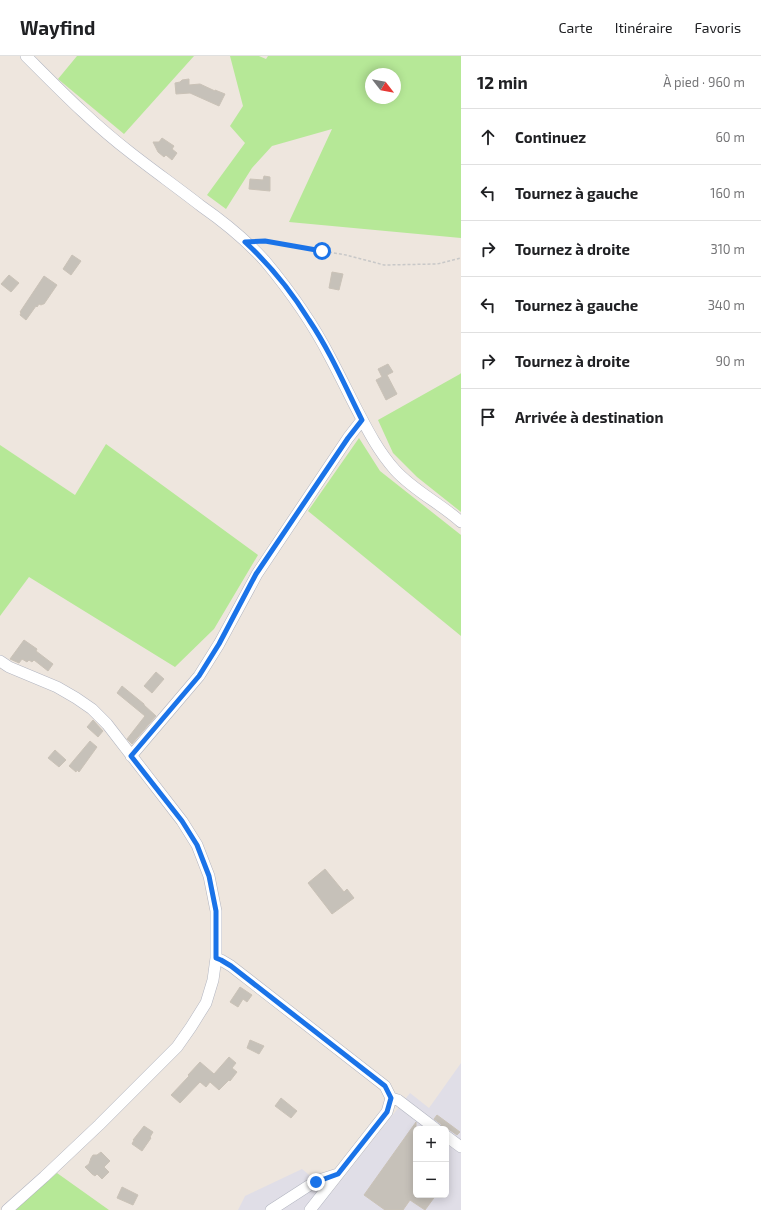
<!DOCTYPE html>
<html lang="fr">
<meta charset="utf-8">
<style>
body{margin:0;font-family:"Exo 2",sans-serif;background:#f2f2f2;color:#202124}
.controls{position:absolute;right:12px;bottom:12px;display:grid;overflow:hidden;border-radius:6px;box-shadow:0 2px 10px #0003}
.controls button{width:36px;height:36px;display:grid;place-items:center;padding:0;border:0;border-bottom:1px solid #e0e0e0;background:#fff;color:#202124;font:20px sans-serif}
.compass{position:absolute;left:365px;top:12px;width:36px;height:36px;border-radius:50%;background:#fff;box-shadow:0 2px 10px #0003;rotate:121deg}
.stop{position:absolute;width:12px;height:12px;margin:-9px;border:3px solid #1a73e8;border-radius:50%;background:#fff}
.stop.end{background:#1a73e8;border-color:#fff;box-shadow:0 1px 4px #0008}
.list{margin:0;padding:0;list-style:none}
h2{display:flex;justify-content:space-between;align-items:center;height:52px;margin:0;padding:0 16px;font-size:17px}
h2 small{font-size:13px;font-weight:400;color:#757577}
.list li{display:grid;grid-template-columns:26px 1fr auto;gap:12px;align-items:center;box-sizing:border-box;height:56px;padding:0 16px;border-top:1px solid #e0e0e0}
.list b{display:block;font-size:15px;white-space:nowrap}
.list em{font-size:13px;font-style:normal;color:#757577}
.icon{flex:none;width:22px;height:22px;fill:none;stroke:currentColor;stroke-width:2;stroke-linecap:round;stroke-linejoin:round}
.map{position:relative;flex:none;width:461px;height:1154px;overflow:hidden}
header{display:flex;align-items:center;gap:24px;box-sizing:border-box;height:56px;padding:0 20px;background:#fff;border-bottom:1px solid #e0e0e0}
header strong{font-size:19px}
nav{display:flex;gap:22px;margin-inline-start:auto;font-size:14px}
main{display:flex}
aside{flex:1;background:#fff}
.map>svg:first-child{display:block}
.industrial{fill:#e0dee7;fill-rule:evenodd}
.green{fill:#b6e897;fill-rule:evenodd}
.building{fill:#c6c1b9;stroke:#cac2b7}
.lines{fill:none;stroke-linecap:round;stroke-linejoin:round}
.minor-casing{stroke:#b2b5c0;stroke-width:12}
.path{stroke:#c8c8c8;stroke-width:1.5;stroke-dasharray:3 2;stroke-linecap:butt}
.minor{stroke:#fff;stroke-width:11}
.route{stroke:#1a73e8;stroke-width:5}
</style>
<header>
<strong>Wayfind</strong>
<nav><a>Carte</a><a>Itinéraire</a><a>Favoris</a></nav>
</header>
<main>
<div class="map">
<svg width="461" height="1154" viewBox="0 0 461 1154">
<rect width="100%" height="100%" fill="#eee6de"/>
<path class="industrial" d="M461,1007V1154H238L245,1140L302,1113L331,1137L410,1037L429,1052ZM416,1073H446V1139H416Z"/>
<path class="green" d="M77,0H194L124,78L58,23Z
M230,0H259L266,3L268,0H461V182L289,166L332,73L272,90L252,112L226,153L207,139L245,87L230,70L243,50ZM371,18H395V42H371Z
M461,317V456L417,421L393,397L378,364L460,318Z
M359,382L380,415L461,479V580L308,455Z
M106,388L258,499L214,573L175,611L29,521L0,560V389L75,439Z
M57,1117L109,1154H14Z"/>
<path class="building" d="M189,23V29L200,28L215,35V34L225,38L219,50L190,37L176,38L175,27L180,26L182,24Z
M162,82L174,90L172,93L177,97L172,104L166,99L164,101L158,96L153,86H159Z
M264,120L270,121V135L249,133L250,123L263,124Z
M72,199L81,205L71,219L63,213Z
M332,216L343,218L339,234L329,232Z
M9,219L19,227L11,236L1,228Z
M44,220L57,229L44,248H43L41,249L39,248L37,251L36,250L26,264L20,259L21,257L20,256Z
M388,308L393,316L387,319L397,338L386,344L376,324L382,321L378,313Z
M24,584L37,593L36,595L53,608L48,615L34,604L32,606L29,604L27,606L22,603L19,607L10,603Z
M156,616L164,623L152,637L144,630Z
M122,630L144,648V649L156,660L132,688L127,683L145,660L117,637Z
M93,664L103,675L98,681L87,671Z
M90,685L97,691L79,716L77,714L76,716L69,710Z
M55,694L66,704L59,711L48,702Z
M325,813L344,836L347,833L354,842L332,858L308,827Z
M240,931L252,939L247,946L243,943L238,951L230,946Z
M250,984L264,990L259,998L247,992Z
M229,1001L236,1007L232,1012L237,1016L230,1025L229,1024L219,1034L210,1026L206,1031L200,1026L180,1047L171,1039L189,1020L188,1019L200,1006L214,1018Z
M281,1042L297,1055L291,1062L275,1050Z
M437,1059L460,1076L457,1079L450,1074L443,1073L441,1068L434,1063Z
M416,1066V1139H436L425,1154L410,1144L403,1154H385L364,1139Z
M144,1070L153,1076L150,1081L151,1082L142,1095L132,1088L134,1084H133Z
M101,1096L110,1105L104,1111L109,1116L102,1123L97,1118L95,1120L92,1118L85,1111L89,1108L91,1102L93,1099H97Z
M122,1131L138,1139L133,1149L117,1142Z"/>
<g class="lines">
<g class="minor-casing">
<path id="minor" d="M26,0C60,34 93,68 131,97C154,115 178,132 201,150C224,166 246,184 265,205C290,235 312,266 330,301C345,329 358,358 374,385C380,395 387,405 395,414C414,435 440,447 461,466
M0,605L9,611L57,631L76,642L92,653L107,668L182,765L197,789L209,820L216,855V902L213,924L206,947L191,971L177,991L99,1069L44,1121L7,1154
M131,700L199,620L219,588L257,518L348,382L362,364
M216,902L221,904L231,910L385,1030L391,1042L387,1056L310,1154
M391,1042L398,1044L436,1073
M446,1080L461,1091
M271,1154L316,1125L338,1118"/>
</g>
<path class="path" d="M260,185H265L346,199L384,209L437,208L461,202"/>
<use href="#minor" class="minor"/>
</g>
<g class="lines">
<path class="route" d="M316,1126L338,1118L387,1056L391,1042L385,1030L231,910L221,904L216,902V855L209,820L197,789L182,765L131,700L199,620L219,588L256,518L348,382L362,364C345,330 330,295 309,264C291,235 270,209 245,186L265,185L322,195"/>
</g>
</svg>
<div class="controls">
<button>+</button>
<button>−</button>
</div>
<svg class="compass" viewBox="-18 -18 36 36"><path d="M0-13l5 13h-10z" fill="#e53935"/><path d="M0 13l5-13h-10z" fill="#757577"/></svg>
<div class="stop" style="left:322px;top:195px"></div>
<div class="stop end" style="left:316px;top:1126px"></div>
</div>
<aside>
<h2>12 min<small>À pied · 960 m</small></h2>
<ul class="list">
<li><svg class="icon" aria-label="ahead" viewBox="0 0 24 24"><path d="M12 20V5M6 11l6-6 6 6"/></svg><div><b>Continuez</b></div><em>60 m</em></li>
<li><svg class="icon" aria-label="left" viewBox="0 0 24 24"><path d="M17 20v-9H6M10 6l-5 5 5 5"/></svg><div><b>Tournez à gauche</b></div><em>160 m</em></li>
<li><svg class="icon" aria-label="right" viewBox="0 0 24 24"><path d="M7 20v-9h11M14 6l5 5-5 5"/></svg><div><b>Tournez à droite</b></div><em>310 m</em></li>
<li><svg class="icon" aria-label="left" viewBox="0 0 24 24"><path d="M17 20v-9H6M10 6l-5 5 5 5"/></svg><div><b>Tournez à gauche</b></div><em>340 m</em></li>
<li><svg class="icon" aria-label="right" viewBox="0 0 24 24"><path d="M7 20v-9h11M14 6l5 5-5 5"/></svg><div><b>Tournez à droite</b></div><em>90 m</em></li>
<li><svg class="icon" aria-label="arrive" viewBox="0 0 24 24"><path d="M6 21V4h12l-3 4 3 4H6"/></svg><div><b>Arrivée à destination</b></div></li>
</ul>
</aside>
</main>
